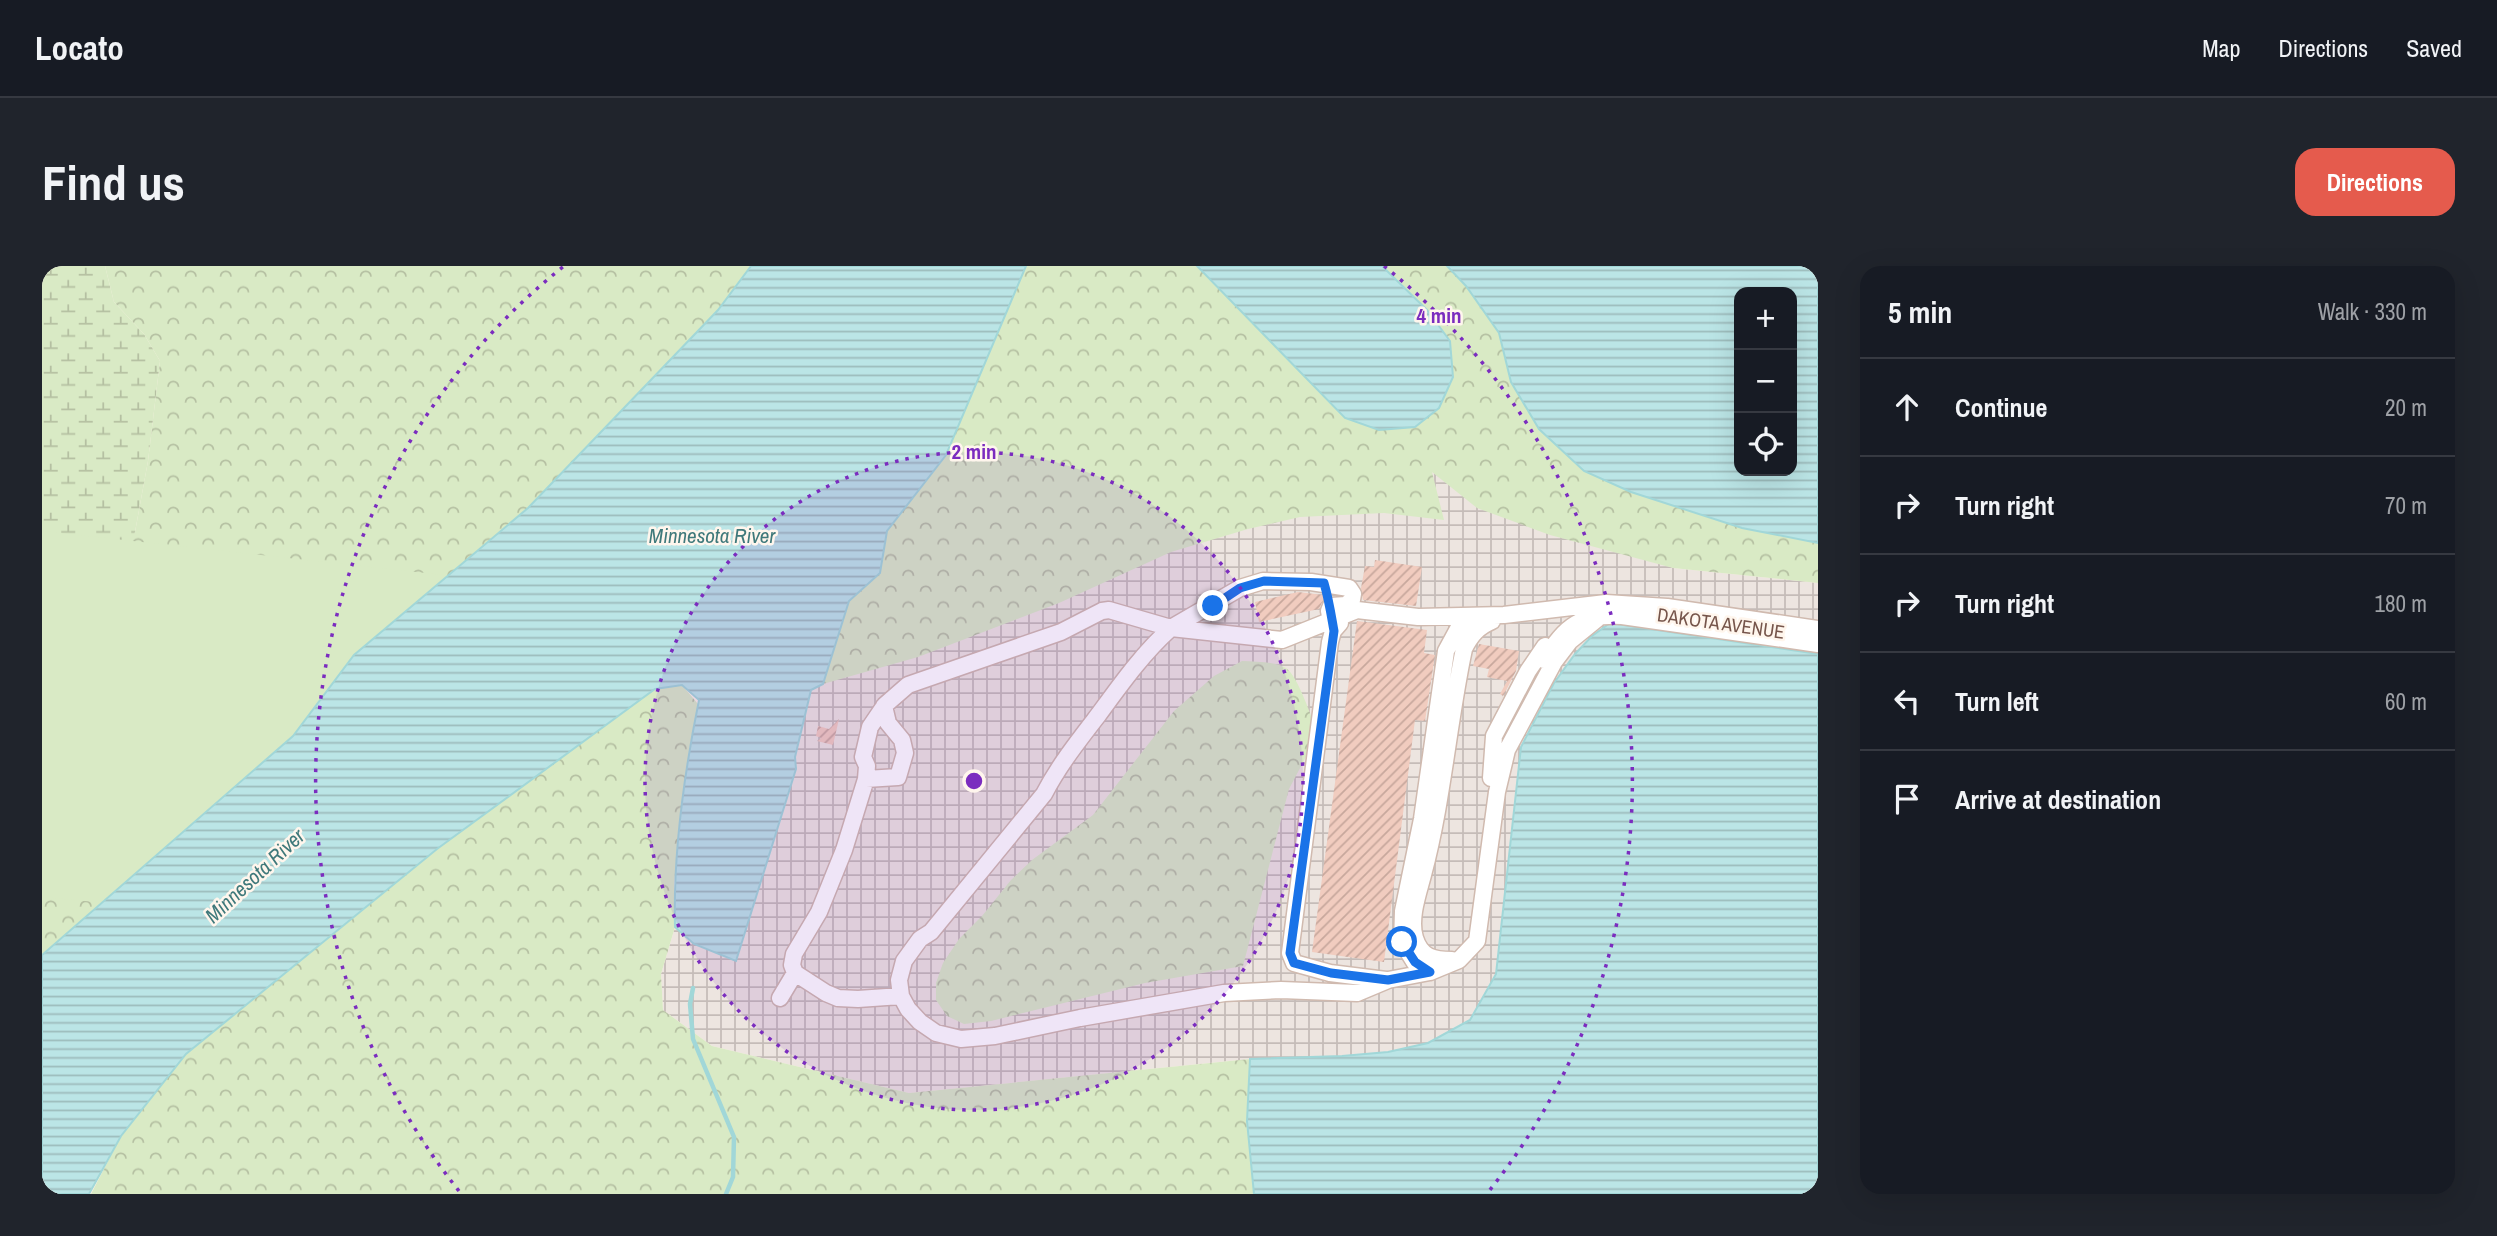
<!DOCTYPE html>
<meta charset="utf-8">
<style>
body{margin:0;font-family:"Archivo Narrow",sans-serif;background:#20242c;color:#f1f3f6}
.controls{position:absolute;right:21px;top:21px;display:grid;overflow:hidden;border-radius:14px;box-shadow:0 7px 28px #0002}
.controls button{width:63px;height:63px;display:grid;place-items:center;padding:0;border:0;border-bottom:2px solid #363941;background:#171b24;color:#f1f3f6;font:35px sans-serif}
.stop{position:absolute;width:21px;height:21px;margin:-16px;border:5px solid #1a73e8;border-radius:50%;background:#fff}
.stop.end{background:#1a73e8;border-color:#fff;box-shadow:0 2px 7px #0008}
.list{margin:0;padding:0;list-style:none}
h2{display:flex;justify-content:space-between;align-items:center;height:91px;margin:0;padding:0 28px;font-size:30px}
h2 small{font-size:23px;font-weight:400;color:#9ea1a6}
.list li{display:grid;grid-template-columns:46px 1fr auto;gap:21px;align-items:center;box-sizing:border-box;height:98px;padding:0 28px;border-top:2px solid #363941}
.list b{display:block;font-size:26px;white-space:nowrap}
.list em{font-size:23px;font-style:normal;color:#9ea1a6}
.icon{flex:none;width:38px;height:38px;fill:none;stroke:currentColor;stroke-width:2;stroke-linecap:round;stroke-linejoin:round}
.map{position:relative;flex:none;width:1776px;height:928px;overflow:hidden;border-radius:21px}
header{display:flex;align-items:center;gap:42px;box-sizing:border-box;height:98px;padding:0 35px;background:#171b24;border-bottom:2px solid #363941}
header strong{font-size:33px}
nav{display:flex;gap:38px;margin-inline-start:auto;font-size:24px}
.intro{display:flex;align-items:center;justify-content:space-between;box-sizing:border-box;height:168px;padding:0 42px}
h1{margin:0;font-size:49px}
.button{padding:18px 32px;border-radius:21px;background:#e55b4d;color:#fff;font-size:24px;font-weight:700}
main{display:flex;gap:42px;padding:0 42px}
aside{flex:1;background:#171b24;border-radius:21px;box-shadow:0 7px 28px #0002}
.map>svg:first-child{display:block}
.industrial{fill:url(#industrial-grid)}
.forest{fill:url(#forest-crowns)}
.wetland{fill:url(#wetland-marsh)}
.park{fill:#d9eac5}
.water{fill:url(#water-rules);stroke:#a1d7d8;stroke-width:2;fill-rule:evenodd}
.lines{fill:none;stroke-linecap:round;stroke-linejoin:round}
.stream{stroke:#a1d7d8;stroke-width:4.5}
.building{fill:url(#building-hatch)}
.minor-casing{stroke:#d0baaf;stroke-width:19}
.minor{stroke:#fff;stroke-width:16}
.route{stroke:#1a73e8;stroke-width:9}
.ring{fill:none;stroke:#7b2cbf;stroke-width:3.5;stroke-dasharray:3.5 7}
.labels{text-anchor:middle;stroke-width:5;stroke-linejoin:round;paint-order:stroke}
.street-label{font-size:19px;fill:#76554b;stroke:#fff6ed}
.water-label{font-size:21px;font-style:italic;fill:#3f797b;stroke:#fff6ed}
.centre{fill:#7b2cbf;stroke:#fff6ed;stroke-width:3.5}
.ring-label{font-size:21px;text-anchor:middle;font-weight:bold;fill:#7b2cbf;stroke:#fff6ed;stroke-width:5;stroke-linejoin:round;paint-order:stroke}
</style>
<header>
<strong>Locato</strong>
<nav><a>Map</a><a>Directions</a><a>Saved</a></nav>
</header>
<div class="intro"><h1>Find us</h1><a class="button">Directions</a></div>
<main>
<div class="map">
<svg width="1776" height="928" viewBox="0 0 1776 928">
<defs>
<pattern id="industrial-grid" width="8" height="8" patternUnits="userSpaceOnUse" patternTransform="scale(1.75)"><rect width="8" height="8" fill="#ede5e0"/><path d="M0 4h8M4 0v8" fill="none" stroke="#c5bcb8"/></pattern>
<pattern id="forest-crowns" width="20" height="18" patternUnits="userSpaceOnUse" patternTransform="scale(1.75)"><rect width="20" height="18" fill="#d9eac5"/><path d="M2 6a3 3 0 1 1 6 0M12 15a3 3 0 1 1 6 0" fill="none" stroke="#b5c0a2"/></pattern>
<pattern id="wetland-marsh" width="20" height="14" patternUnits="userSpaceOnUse" patternTransform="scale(1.75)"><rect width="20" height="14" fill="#d9eac5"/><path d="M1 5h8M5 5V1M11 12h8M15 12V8" fill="none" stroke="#b5c0a2"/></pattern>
<pattern id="water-rules" width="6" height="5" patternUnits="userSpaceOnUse" patternTransform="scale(1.75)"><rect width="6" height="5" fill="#bbe5e6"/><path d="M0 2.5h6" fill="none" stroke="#9dbcbc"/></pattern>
<pattern id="building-hatch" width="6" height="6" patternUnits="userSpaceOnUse" patternTransform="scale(1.75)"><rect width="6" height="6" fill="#f1ccbf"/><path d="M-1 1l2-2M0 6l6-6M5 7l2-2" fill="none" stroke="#c8a89d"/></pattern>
</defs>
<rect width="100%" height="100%" fill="#fcf1e7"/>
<path class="industrial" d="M984,0H1155L1303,152L1631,302L1776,317V388L1568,357L1533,388L1512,417L1479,481L1454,709L1428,754L1386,777L1346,786L1300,790L1208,793L867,827L670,780L621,744L619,708L633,661L652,678L694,694L754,504L753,491L769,424L838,307L845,265L904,189Z"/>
<path class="forest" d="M63,0H709L676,44L486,242L388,327L251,470L0,689V404L93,266L106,195L118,95L102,68L72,36Z
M984,0H1155L1303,152L1385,44L1340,0H1405L1424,20L1457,67L1469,116L1589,226L1700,262L1776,277V317L1631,302L1508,269L1435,242L1390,206L1402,254L1342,247L1258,251L1206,263L1129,286L1017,337L876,391L781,418L807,334L838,307L845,265L904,189Z
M1200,395C1214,396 1232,395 1244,402C1256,410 1270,453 1276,468L1247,523L1201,700L1103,717L949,755L922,758L905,750L894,734V717L901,697L917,673L940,650L969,614L990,594L1051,549L1132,445L1172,410Z
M640,419L656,438L648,479L632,618L633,661L619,708L621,744L670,780L867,827L1208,793L1205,855L1212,928H49L79,870L144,788L395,583L613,423Z"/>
<path class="wetland" d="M0,0H63L72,36L102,68L118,95L106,195L93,266L66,338L0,404Z"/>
<path class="park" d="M0,265L540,324L172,647L0,631Z"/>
<path class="water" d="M709,0H984L904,189L845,265L838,307L807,335L781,418L769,424L753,491L754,503L694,695L652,678L633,661C631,585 642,508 657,434L640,419L613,423L395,583L144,788L79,870L47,928H0V689L251,470L312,389L486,242L676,44Z
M1155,0H1340L1385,44L1408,75L1411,111L1397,142L1373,161L1337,164L1303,152Z
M1405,0H1776V277L1700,262L1589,226L1542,205L1497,163L1469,116L1457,67L1424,20ZM1697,26H1750V205H1697Z
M1568,357L1776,388V928H1212L1205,855L1208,793L1300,790L1346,786L1386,777L1428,754L1454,708L1479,481L1512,417L1533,388L1550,370Z"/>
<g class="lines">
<path class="stream" d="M651,722L648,738L651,773L692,871L691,911L684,928"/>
</g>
<path class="building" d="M1333,294L1380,301L1374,340L1321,334L1319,322L1323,300L1332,301Z
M1256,326L1281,329L1282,332L1277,343L1217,356L1213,336Z
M1315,355L1385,364L1382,387L1393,389L1383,455L1373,454L1342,696L1270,686Z
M1437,378L1477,385L1474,405L1455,442L1461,430L1458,428L1465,415L1445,411L1447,403L1431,400Z
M797,453L791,479L775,475L779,472L774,470L776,460L787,463Z"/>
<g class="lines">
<g class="minor-casing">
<path id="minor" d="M1560,349L1528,375L1512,396L1465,484L1455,526L1435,675L1417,694L1388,706L1346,714L1315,727L1239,724L1182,727L1038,752L953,770L919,773L894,767L878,756L866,743L859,730L857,714L862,695L878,673L889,666L1002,528C1017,499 1037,474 1057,448C1079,418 1101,387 1129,362L1240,374L1315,344L1376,351L1462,349L1564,337L1625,341L1776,363
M1298,357L1291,365L1288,376L1248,687L1252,697L1288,707L1344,714
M1502,394C1524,359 1538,348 1580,350L1776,378
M1449,512L1452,470L1486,405L1503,380
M824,513L856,511L863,487L860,474L846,457L842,440
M1410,694C1391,694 1379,691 1373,672C1367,653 1376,628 1381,609C1401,534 1406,458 1422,383C1429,369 1436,361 1450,355
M1388,706L1373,697L1360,676L1361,645L1380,553L1404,385L1417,361L1437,353
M859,730L816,733L796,732L784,727L753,707L750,699L752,688L777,646L802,584L824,513L825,500L821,491L828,461L843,439L866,419L1019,366L1060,345L1067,344L1129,362L1198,322L1221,315L1269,316L1307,322L1311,328L1310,334L1304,339L1289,340L1287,345L1291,365
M738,732L753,707"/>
</g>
<use href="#minor" class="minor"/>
</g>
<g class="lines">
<path class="route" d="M1171,340L1198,322L1222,315L1282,317C1287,334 1289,348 1292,365L1248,687L1252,697L1289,707L1346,714L1388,706L1373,696L1360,676"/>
</g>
<circle cx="932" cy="515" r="329" fill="#7b2cbf" fill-opacity=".12"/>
<g class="ring">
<circle cx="932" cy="515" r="329"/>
<path d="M417 925A658 658 0 0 1 522 0M1342 0A658 658 0 0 1 1447 925"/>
</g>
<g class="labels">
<g class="street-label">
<text transform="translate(1679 357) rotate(8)" y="7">DAKOTA AVENUE</text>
</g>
<g class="water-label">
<text x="670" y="277">Minnesota River</text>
<text transform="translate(213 610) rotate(-43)" y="7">Minnesota River</text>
</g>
</g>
<circle cx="932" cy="515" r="10" class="centre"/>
<g class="ring-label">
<text x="1397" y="57">4 min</text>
<text x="932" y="193">2 min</text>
</g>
</svg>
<div class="controls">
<button>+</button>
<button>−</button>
<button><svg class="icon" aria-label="locate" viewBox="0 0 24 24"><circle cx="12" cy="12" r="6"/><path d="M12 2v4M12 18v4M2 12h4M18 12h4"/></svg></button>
</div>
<div class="stop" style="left:1360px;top:676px"></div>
<div class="stop end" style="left:1171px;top:340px"></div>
</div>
<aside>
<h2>5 min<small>Walk · 330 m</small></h2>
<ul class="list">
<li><svg class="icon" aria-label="ahead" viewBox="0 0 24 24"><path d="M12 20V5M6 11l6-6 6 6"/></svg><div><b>Continue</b></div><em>20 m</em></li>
<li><svg class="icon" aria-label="right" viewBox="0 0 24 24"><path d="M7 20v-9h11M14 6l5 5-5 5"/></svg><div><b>Turn right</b></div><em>70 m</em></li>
<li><svg class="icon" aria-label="right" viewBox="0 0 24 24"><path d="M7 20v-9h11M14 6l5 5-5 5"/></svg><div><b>Turn right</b></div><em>180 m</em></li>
<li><svg class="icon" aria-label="left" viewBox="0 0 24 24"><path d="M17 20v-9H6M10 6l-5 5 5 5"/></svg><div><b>Turn left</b></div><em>60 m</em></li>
<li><svg class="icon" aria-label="arrive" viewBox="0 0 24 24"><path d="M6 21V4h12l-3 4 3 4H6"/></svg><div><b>Arrive at destination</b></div></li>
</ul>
</aside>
</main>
